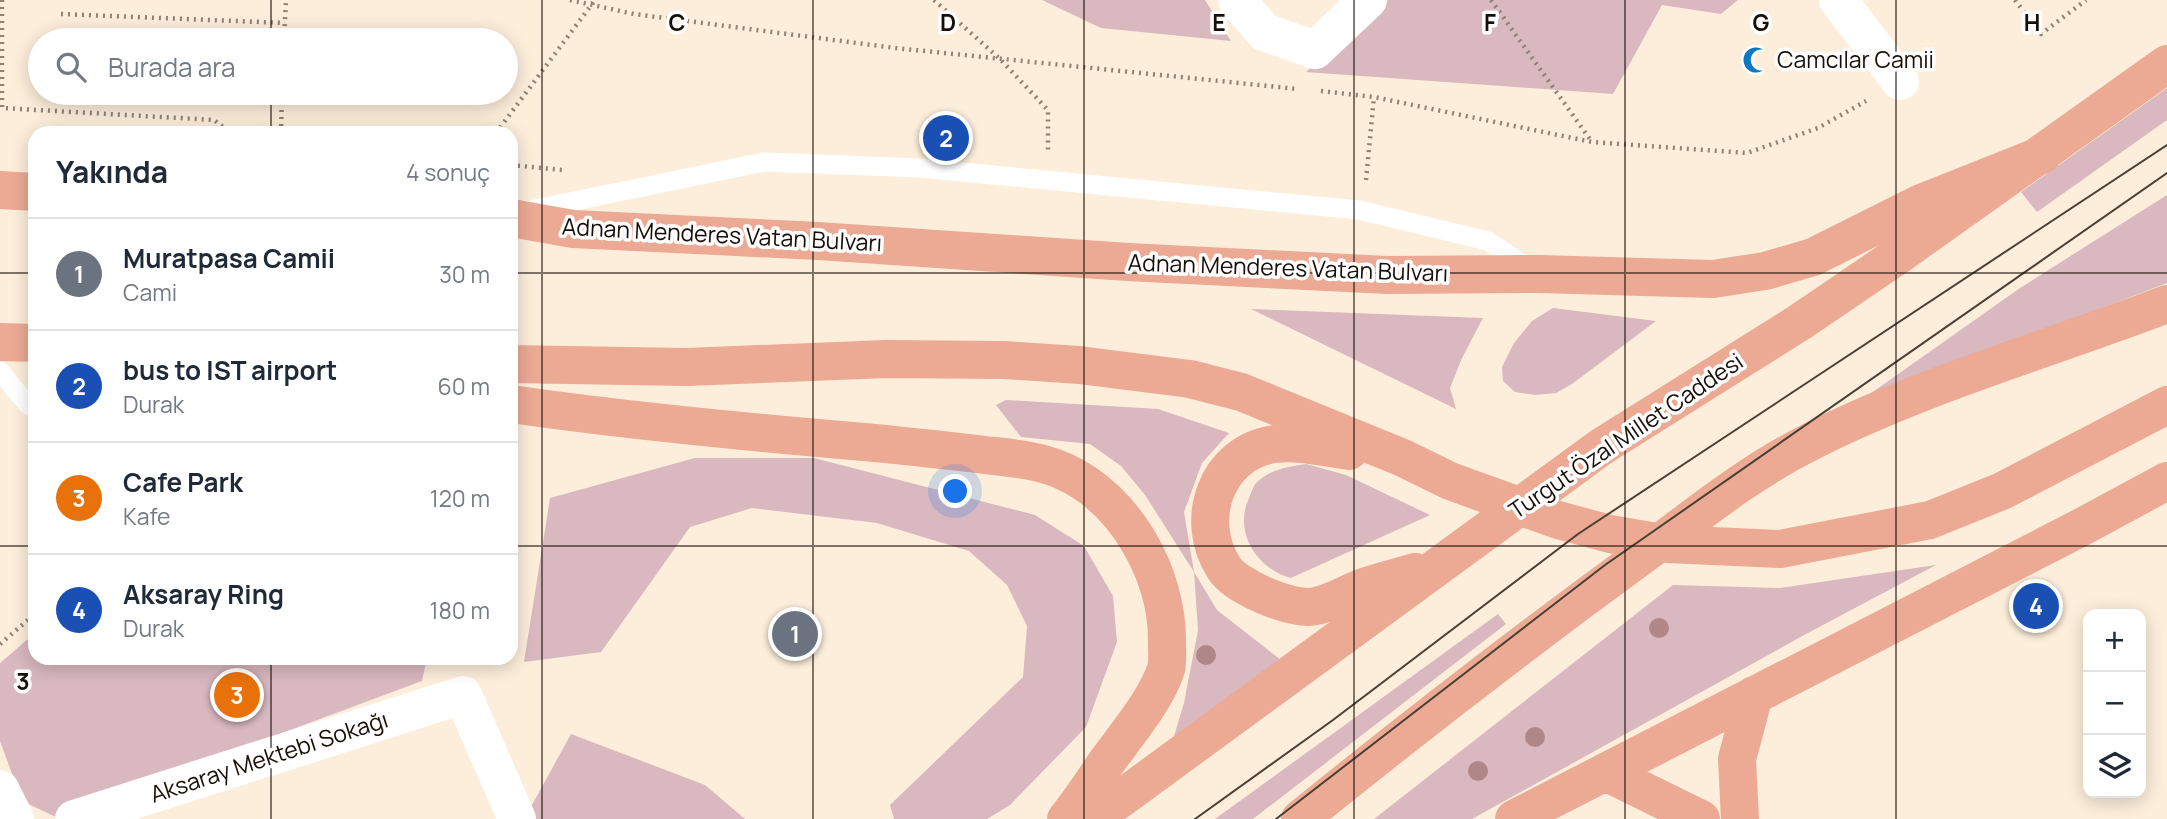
<!DOCTYPE html>
<html lang="tr">
<meta charset="utf-8">
<style>
body{margin:0;font-family:Manrope,sans-serif;background:#f2f2f3;color:#1f2937}
.controls{position:absolute;right:21px;bottom:21px;display:grid;overflow:hidden;border-radius:14px;box-shadow:0 4px 18px #0003}
.controls button{width:63px;height:63px;display:grid;place-items:center;padding:0;border:0;border-bottom:2px solid #e0e1e3;background:#fff;color:#1f2937;font:35px sans-serif}
.you{position:absolute;left:956px;top:492px;width:24px;height:24px;margin:-18px;border:5px solid #fff;border-radius:50%;background:#1a73e8;box-shadow:0 0 0 10px #1a73e833}
.badge{display:grid;place-items:center;width:46px;height:46px;border-radius:50%;background:#2563eb;color:#fff;font-size:23px;font-weight:700}
.pin{position:absolute;translate:-50% -50%;border:4px solid #fff;box-shadow:0 2px 7px #0006}
.list{margin:0;padding:0;list-style:none}
h2{display:flex;justify-content:space-between;align-items:center;height:91px;margin:0;padding:0 28px;font-size:30px}
h2 small{font-size:23px;font-weight:400;color:#747a83}
.list li{display:grid;grid-template-columns:46px 1fr auto;gap:21px;align-items:center;box-sizing:border-box;height:112px;padding:0 28px;border-top:2px solid #e0e1e3}
.list b{display:block;font-size:26px;white-space:nowrap}
.list p{margin:0;font-size:23px;white-space:nowrap;color:#747a83}
.list em{font-size:23px;font-style:normal;color:#747a83}
.icon{flex:none;width:38px;height:38px;fill:none;stroke:currentColor;stroke-width:2;stroke-linecap:round;stroke-linejoin:round}
.map{position:relative;flex:none;width:2167px;height:819px;overflow:hidden}
.search{position:absolute;background:#fff;box-shadow:0 4px 18px #0003;left:28px;top:28px;width:490px;height:77px;display:flex;align-items:center;gap:18px;box-sizing:border-box;padding:0 24px;border-radius:38px;color:#747a83;font-size:26px}
.panel{position:absolute;background:#fff;box-shadow:0 4px 18px #0003;left:28px;top:126px;width:490px;height:539px;border-radius:21px}
.map>svg:first-child{display:block}
.green{fill:#d9b8bf}
.lines{fill:none;stroke-linecap:round;stroke-linejoin:round}
.path{stroke:#8e8274;stroke-width:4.5;stroke-dasharray:2 5;stroke-linecap:butt}
.lane{stroke:#fff;stroke-width:19}
.street{stroke:#fff;stroke-width:38}
.primary{stroke:#ecaa94;stroke-width:38}
.tram{stroke:#493f33;stroke-width:2}
.tree{fill:#b08788}
.grid{fill:none;stroke:#170f05;stroke-width:2;stroke-opacity:0.55}
.labels{text-anchor:middle;stroke-width:7;stroke-linejoin:round;paint-order:stroke}
.poi-label{font-size:23px;fill:#170f05;stroke:#fefefe;text-anchor:start}
.street-label{font-size:23px;fill:#170f05;stroke:#fefefe}
.grid-label{font-size:23px;text-anchor:middle;font-weight:bold;fill:#170f05;stroke:#fefefe;stroke-width:7;stroke-linejoin:round;paint-order:stroke}
</style>
<div class="map">
<svg width="2167" height="819" viewBox="0 0 2167 819">
<rect width="100%" height="100%" fill="#fdeedb"/>
<path class="green" d="M1042,0H1205L1231,41L1101,28Z
M1388,0H1738L1721,14L1662,5L1613,94L1306,72Z
M2167,88V120L2037,212L2021,192Z
M2167,195V283L1860,401L2020,288Z
M1553,308L1656,321L1572,384L1556,393L1535,395L1515,392L1503,381L1502,367L1514,343L1532,321Z
M1251,309L1483,318L1462,358L1450,388L1456,409Z
M1006,400L1158,409L1229,433L1202,463L1184,512L1194,572L1217,610L1281,660L1172,743L1184,703L1198,630L1194,572L1145,495L1121,466L1090,444L1021,437L996,405Z
M695,458H814L1035,515L1084,546L1113,596L1117,642L1086,727L1010,805L987,819H894L890,805L1023,677L1027,626L1007,585L969,551L877,523L752,508L690,527L601,652L524,662L550,498Z
M1306,464L1346,475L1430,515L1291,578C1257,569 1233,532 1249,498C1251,493 1253,487 1256,483C1270,469 1288,467 1306,464Z
M1936,565L1806,634L1472,819H1374L1673,585L1780,588Z
M1498,614L1506,624L1253,819H1215Z
M35,633V658H427L422,681L56,817L22,801L0,741V663Z
M571,734L705,785L745,819H530L527,814Z"/>
<g class="lines">
<path class="path" d="M2,0V108L214,120L231,133
M570,0L634,14L895,48L1298,89
M934,0L1000,59L1048,110V150
M1491,0L1592,142
M2015,0L2041,34L2086,0
M61,14L285,23
M284,40L286,0
M1321,91L1374,97L1592,142L1747,153L1818,128L1866,101
M281,133L282,93
M496,133L595,0
M511,165L562,170
M1366,180L1374,97
M0,644L35,614"/>
<path class="lane" d="M526,211L764,162L920,168L1359,210L1488,241L1530,269
M0,371L28,405L35,408"/>
<path class="street" d="M1237,0L1264,32L1315,50L1368,0
M1838,0L1900,81
M0,789L15,819
M74,819L463,695L517,819"/>
<path class="primary" d="M0,190L35,192
M511,218L573,229L818,241L1128,262L1387,275L1539,274L1713,279L1765,271L1813,257L1919,204L2042,155
M0,342L35,343
M511,364L686,367L886,359L1004,360L1079,365L1190,379L1241,392L1403,458L1450,481L1558,520L1610,534L1668,544L1780,549L1930,520L2002,491L2167,405
M511,404C628,421 746,432 864,442C905,446 945,450 985,455C1011,458 1039,460 1063,471C1126,499 1168,575 1167,643C1167,651 1168,662 1166,669C1156,701 1122,740 1103,767C1091,785 1080,802 1066,819
M1349,451C1326,448 1299,441 1275,444C1216,452 1193,520 1224,568C1236,587 1286,607 1309,607C1327,606 1347,593 1364,587C1381,581 1398,577 1415,572
M1605,772L1701,819
M1093,819L1601,447L1800,322L1900,254L2167,64
M1300,819C1410,730 1521,644 1636,560C1691,520 1745,475 1806,444C1921,385 2047,350 2167,304
M1514,819L2078,529L2167,481
M1740,819L1737,759L1754,695"/>
<path class="tram" d="M1195,819L1333,720L1578,534L2167,145
M1276,819L1605,565L2167,173"/>
</g>
<g class="tree">
<circle cx="1659" cy="628" r="10"/>
<circle cx="1206" cy="655" r="10"/>
<circle cx="1535" cy="737" r="10"/>
<circle cx="1478" cy="771" r="10"/>
</g>
<path class="grid" d="M271,0V40M542,0V819M813,0V819M1084,0V819M1354,0V819M1625,0V819M1896,0V819M271,93V133M0,273H35M511,273H2167M0,546H35M511,546H2167M271,658V819"/>
<defs>
<g id="mosque-bare" transform="scale(2.1)"><path d="M3.5-4.9A6 6 0 1 0 3.5 4.9A5 5 0 1 1 3.5-4.9Z" fill="#0b78c3" stroke="#fefefe" stroke-width="2.5" paint-order="stroke"/></g>
</defs>
<g fill-rule="evenodd">
<use href="#mosque-bare" x="1756" y="60"/>
</g>
<g class="labels">
<g class="poi-label">
<text x="1777" y="68">Camcılar Camii</text>
</g>
<g class="street-label">
<text transform="translate(722 235) rotate(3)" y="8">Adnan Menderes Vatan Bulvarı</text>
<text transform="translate(1288 268) rotate(2)" y="8">Adnan Menderes Vatan Bulvarı</text>
<text transform="translate(1626 436) rotate(-34)" y="8">Turgut Özal Millet Caddesi</text>
<text transform="translate(269 757) rotate(-18)" y="8">Aksaray Mektebi Sokağı</text>
</g>
</g>
<g class="grid-label">
<text x="677" y="31">C</text>
<text x="948" y="31">D</text>
<text x="1219" y="31">E</text>
<text x="1490" y="31">F</text>
<text x="1761" y="31">G</text>
<text x="2032" y="31">H</text>
<text x="23" y="690">3</text>
</g>
</svg>
<div class="controls">
<button>+</button>
<button>−</button>
<button><svg class="icon" aria-label="layers" viewBox="0 0 24 24"><path d="M12 4l9 5-9 5-9-5zM3 14l9 5 9-5"/></svg></button>
</div>
<div class="you"></div>
<div class="pin badge" style="left:795px;top:634px;background:#6b7280">1</div>
<div class="pin badge" style="left:946px;top:138px;background:#1a4fb4">2</div>
<div class="pin badge" style="left:237px;top:695px;background:#e8710a">3</div>
<div class="pin badge" style="left:2036px;top:606px;background:#1a4fb4">4</div>
<div class="search"><svg class="icon" aria-label="search" viewBox="0 0 24 24"><circle cx="10" cy="10" r="6"/><path d="M15 15l6 6"/></svg>Burada ara</div>
<section class="panel">
<h2>Yakında<small>4 sonuç</small></h2>
<ul class="list">
<li><span class="badge" style="background:#6b7280">1</span><div><b>Muratpasa Camii</b><p>Cami</p></div><em>30 m</em></li>
<li><span class="badge" style="background:#1a4fb4">2</span><div><b>bus to IST airport</b><p>Durak</p></div><em>60 m</em></li>
<li><span class="badge" style="background:#e8710a">3</span><div><b>Cafe Park</b><p>Kafe</p></div><em>120 m</em></li>
<li><span class="badge" style="background:#1a4fb4">4</span><div><b>Aksaray Ring</b><p>Durak</p></div><em>180 m</em></li>
</ul>
</section>
</div>
